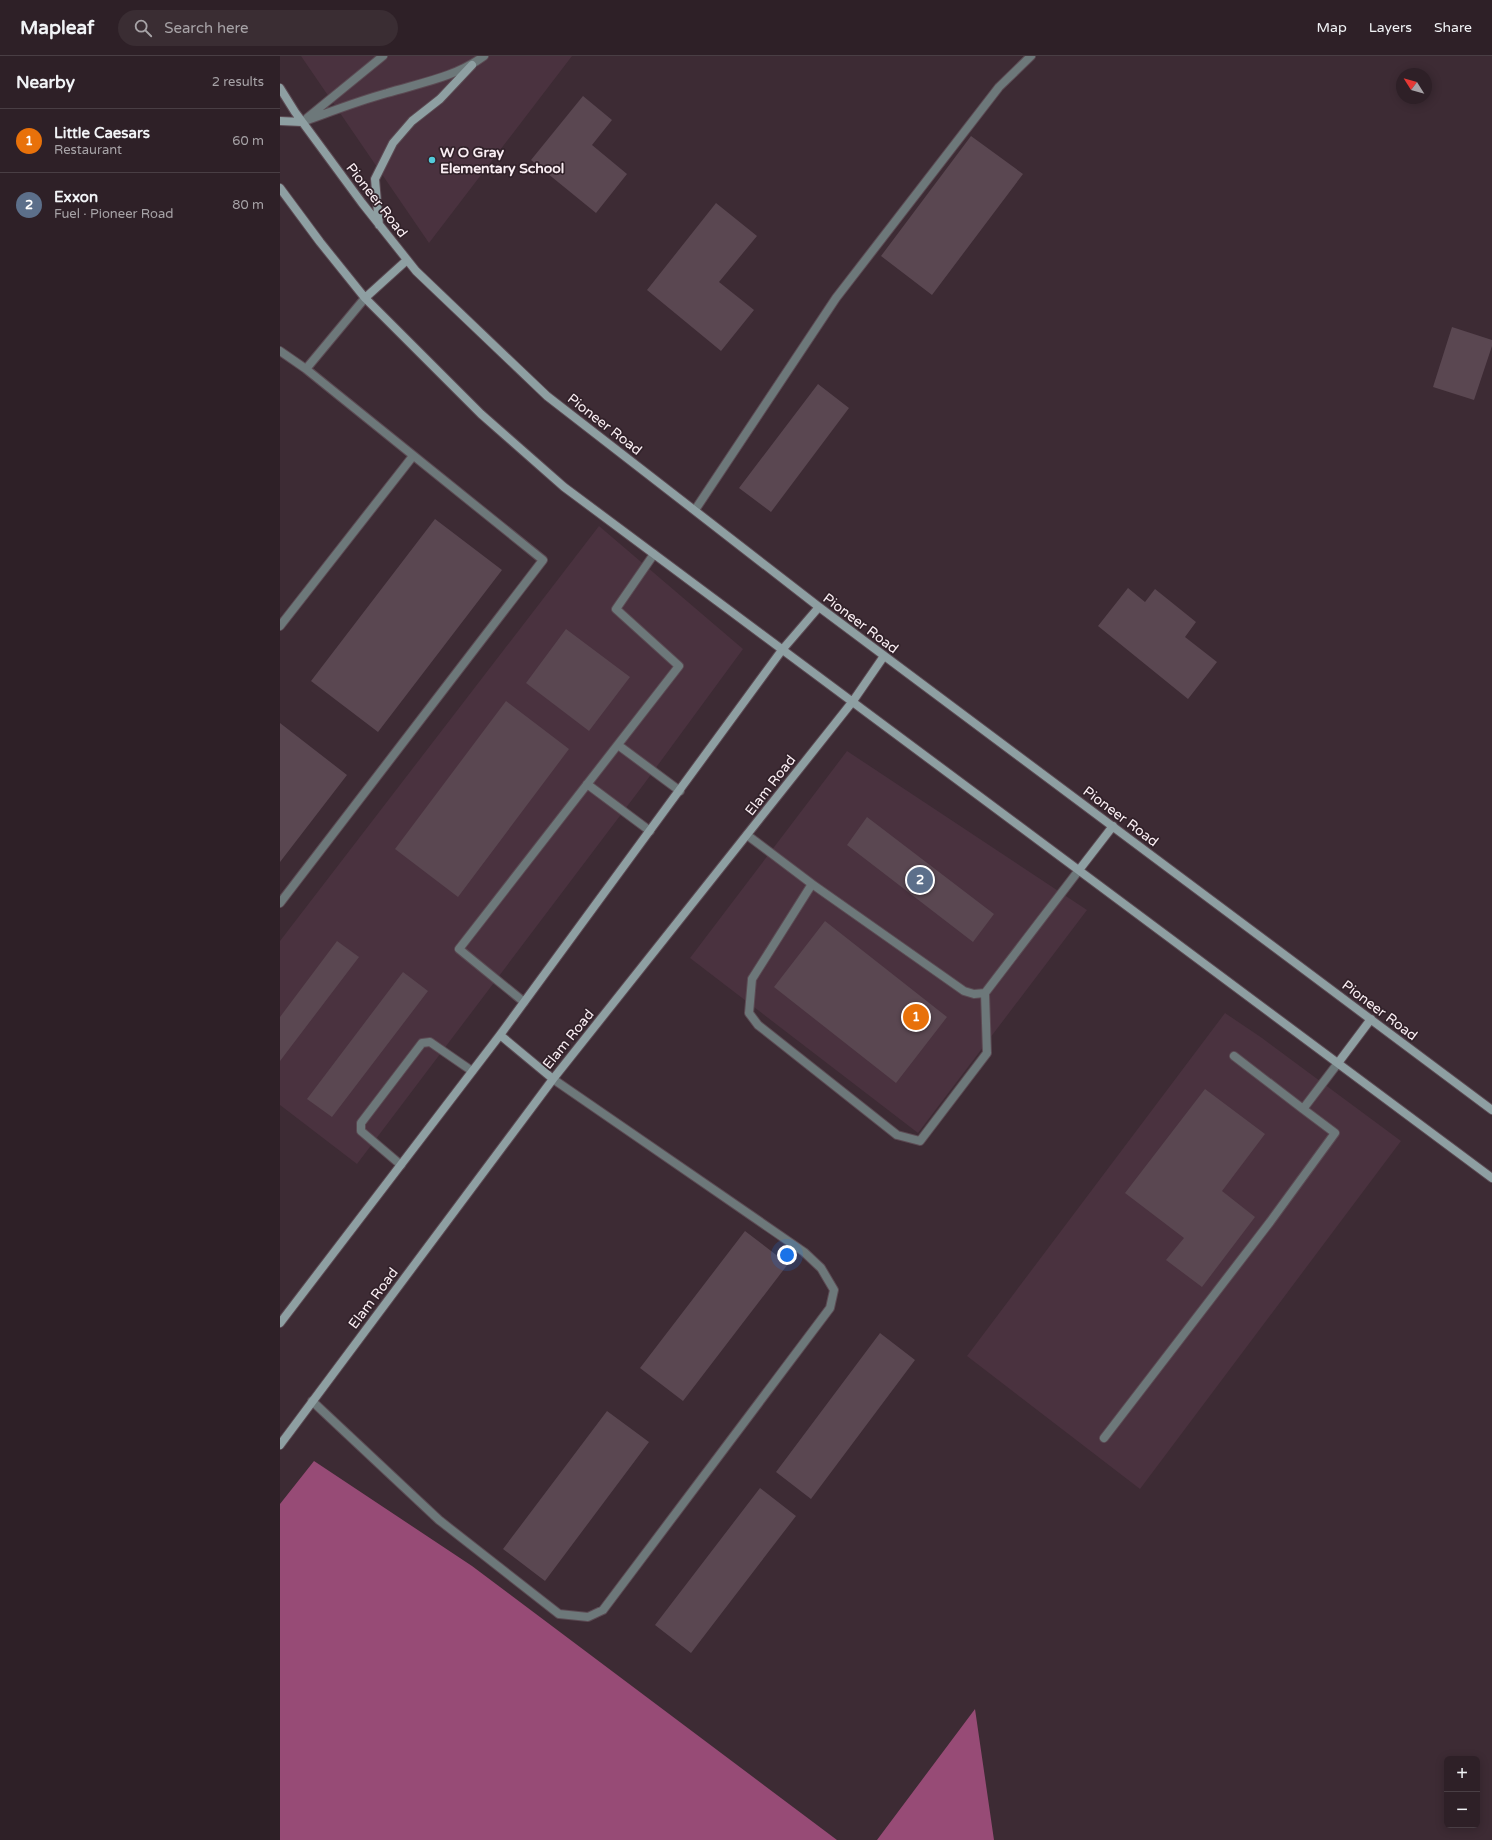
<!DOCTYPE html>
<meta charset="utf-8">
<style>
body{margin:0;font-family:"Varela Round",sans-serif;background:#3a2d33;color:#f1f3f6}
.controls{position:absolute;right:12px;bottom:12px;display:grid;overflow:hidden;border-radius:6px;box-shadow:0 2px 10px #0003}
.controls button{width:36px;height:36px;display:grid;place-items:center;padding:0;border:0;border-bottom:1px solid #493e44;background:#2e2027;color:#f1f3f6;font:20px sans-serif}
.compass{position:absolute;left:1116px;top:12px;width:36px;height:36px;border-radius:50%;background:#2e2027;box-shadow:0 2px 10px #0003;rotate:307deg}
.you{position:absolute;left:507px;top:1199px;width:14px;height:14px;margin:-10px;border:3px solid #fff;border-radius:50%;background:#1a73e8;box-shadow:0 0 0 6px #1a73e833}
.badge{display:grid;place-items:center;width:26px;height:26px;border-radius:50%;background:#53cbdb;color:#fff;font-size:13px;font-weight:700}
.pin{position:absolute;translate:-50% -50%;border:2px solid #fff;box-shadow:0 1px 4px #0006}
.list{margin:0;padding:0;list-style:none}
h2{display:flex;justify-content:space-between;align-items:center;height:52px;margin:0;padding:0 16px;font-size:17px}
h2 small{font-size:13px;font-weight:400;color:#a7a3a7}
.list li{display:grid;grid-template-columns:26px 1fr auto;gap:12px;align-items:center;box-sizing:border-box;height:64px;padding:0 16px;border-top:1px solid #493e44}
.list b{display:block;font-size:15px;white-space:nowrap}
.list p{margin:0;font-size:13px;white-space:nowrap;color:#a7a3a7}
.list em{font-size:13px;font-style:normal;color:#a7a3a7}
.icon{flex:none;width:22px;height:22px;fill:none;stroke:currentColor;stroke-width:2;stroke-linecap:round;stroke-linejoin:round}
.map{position:relative;flex:none;width:1212px;height:1784px;overflow:hidden}
header{display:flex;align-items:center;gap:24px;box-sizing:border-box;height:56px;padding:0 20px;background:#2e2027;border-bottom:1px solid #493e44}
header strong{font-size:19px}
nav{display:flex;gap:22px;margin-inline-start:auto;font-size:14px}
.search{width:280px;height:36px;background:#3a2d33;display:flex;align-items:center;gap:10px;box-sizing:border-box;padding:0 14px;border-radius:22px;color:#a7a3a7;font-size:15px}
main{display:flex}
aside{flex:1;background:#2e2027}
.map>svg:first-child{display:block}
.built{fill:#4a323f}
.forest{fill:#974b76}
.building{fill:#5a4751}
.lines{fill:none;stroke-linecap:round;stroke-linejoin:round}
.lane-casing{stroke:#5b4a53;stroke-width:10}
.secondary-casing{stroke:#5b4a53;stroke-width:10}
.lane{stroke:#6d787a;stroke-width:8}
.secondary{stroke:#8e9fa2;stroke-width:8}
.poi-dot{fill:#53cbdb;stroke:#32222a;stroke-width:1.5}
.labels{text-anchor:middle;stroke-width:3.5;stroke-linejoin:round;paint-order:stroke}
.poi-label{font-size:14px;font-weight:bold;fill:#faeef3;stroke:#32222a;text-anchor:start}
.street-label{font-size:14px;fill:#faeef3;stroke:#32222a}
</style>
<header>
<strong>Mapleaf</strong>
<div class="search"><svg class="icon" aria-label="search" viewBox="0 0 24 24"><circle cx="10" cy="10" r="6"/><path d="M15 15l6 6"/></svg>Search here</div>
<nav><a>Map</a><a>Layers</a><a>Share</a></nav>
</header>
<main>
<aside>
<h2>Nearby<small>2 results</small></h2>
<ul class="list">
<li><span class="badge" style="background:#e8710a">1</span><div><b>Little Caesars</b><p>Restaurant</p></div><em>60 m</em></li>
<li><span class="badge" style="background:#5c6f8a">2</span><div><b>Exxon</b><p>Fuel · Pioneer Road</p></div><em>80 m</em></li>
</ul>
</aside>
<div class="map">
<svg width="1212" height="1784" viewBox="0 0 1212 1784">
<rect width="100%" height="100%" fill="#3d2b34"/>
<path class="built" d="M21,0H292L149,187Z
M319,470L463,593L364,728L77,1108L0,1049V885Z
M567,695L807,854L638,1077L410,902Z
M945,957L982,982L1121,1085L860,1433L687,1300Z"/>
<path class="forest" d="M34,1405L192,1510L557,1784H0V1448Z
M695,1653L714,1784H597Z"/>
<path class="building" d="M303,40L332,64L312,89L347,118L316,157L251,104Z
M691,80L743,118L652,239L601,200Z
M436,147L477,180L439,226L474,254L441,295L367,234Z
M1172,271L1212,284V290L1194,344L1153,331Z
M538,328L569,352L491,456L459,432Z
M155,463L222,514L98,676L31,625Z
M848,532L865,546L875,533L916,566L905,581L937,606L908,643L818,570Z
M286,573L350,621L309,675L246,627Z
M226,645L289,693L178,841L115,793Z
M0,667L67,719L0,806Z
M587,761L714,858L693,886L567,789Z
M545,865L667,961L616,1027L494,931Z
M57,885L79,901L0,1005V961Z
M123,916L148,935L52,1061L27,1043Z
M925,1033L985,1078L942,1135L975,1161L922,1231L886,1204L904,1182L845,1137Z
M465,1175L508,1208L403,1345L360,1312Z
M600,1277L635,1304L531,1443L496,1416Z
M327,1355L369,1386L265,1525L223,1493Z
M480,1432L516,1460L411,1597L375,1569Z"/>
<g class="lines">
<g class="lane-casing">
<path id="lane" d="M27,62L103,0
M22,66C50,56 78,45 107,37C140,27 176,21 204,0
M0,295L26,313L263,504L0,847
M26,313L85,242
M415,454L556,242L719,31L751,0
M0,570L133,400
M338,689L400,735
M307,728L370,775
M467,779L532,828L684,935L694,938L705,937L799,814
M532,828L472,923L469,957L478,969L617,1079L640,1085L707,997L705,937
M244,946L179,893L399,610L336,553L374,498
M954,1000L1023,1053
M121,1109L81,1075V1067L142,987L150,986L192,1015
M32,1345L159,1464L279,1558L308,1561L323,1554L550,1252L554,1234L541,1212L524,1196L273,1023
M824,1382L990,1166L1055,1077L1023,1053L1058,1007"/>
</g>
<g class="secondary-casing">
<path id="secondary" d="M0,32L15,56L82,147L136,215L267,340L539,551L1212,1054
M0,65L22,66
M0,132L40,186L85,242L201,358L284,431L1212,1122
M99,169L95,123L113,87L132,65L160,43L192,9
M85,242L127,204
M799,814L833,770
M220,979L273,1023
M1058,1007L1091,963
M0,1267L220,979L502,594L539,551
M0,1389L273,1023L573,645L604,600"/>
</g>
<use href="#lane" class="lane"/>
<use href="#secondary" class="secondary"/>
</g>
<circle class="poi-dot" cx="152" cy="104" r="4"/>
<g class="labels">
<g class="poi-label">
<text x="160" y="101">W O Gray<tspan x="160" dy="16">Elementary School</tspan></text>
</g>
<g class="street-label">
<text transform="translate(97 144) rotate(52)" y="5">Pioneer Road</text>
<text transform="translate(325 368) rotate(38)" y="5">Pioneer Road</text>
<text transform="translate(581 567) rotate(37)" y="5">Pioneer Road</text>
<text transform="translate(490 729) rotate(-52)" y="5">Elam Road</text>
<text transform="translate(841 760) rotate(37)" y="5">Pioneer Road</text>
<text transform="translate(1100 954) rotate(37)" y="5">Pioneer Road</text>
<text transform="translate(288 983) rotate(-51)" y="5">Elam Road</text>
<text transform="translate(93 1242) rotate(-53)" y="5">Elam Road</text>
</g>
</g>
</svg>
<div class="controls">
<button>+</button>
<button>−</button>
</div>
<svg class="compass" viewBox="-18 -18 36 36"><path d="M0-13l5 13h-10z" fill="#e53935"/><path d="M0 13l5-13h-10z" fill="#a7a3a7"/></svg>
<div class="you"></div>
<div class="pin badge" style="left:636px;top:961px;background:#e8710a">1</div>
<div class="pin badge" style="left:640px;top:824px;background:#5c6f8a">2</div>
</div>
</main>
